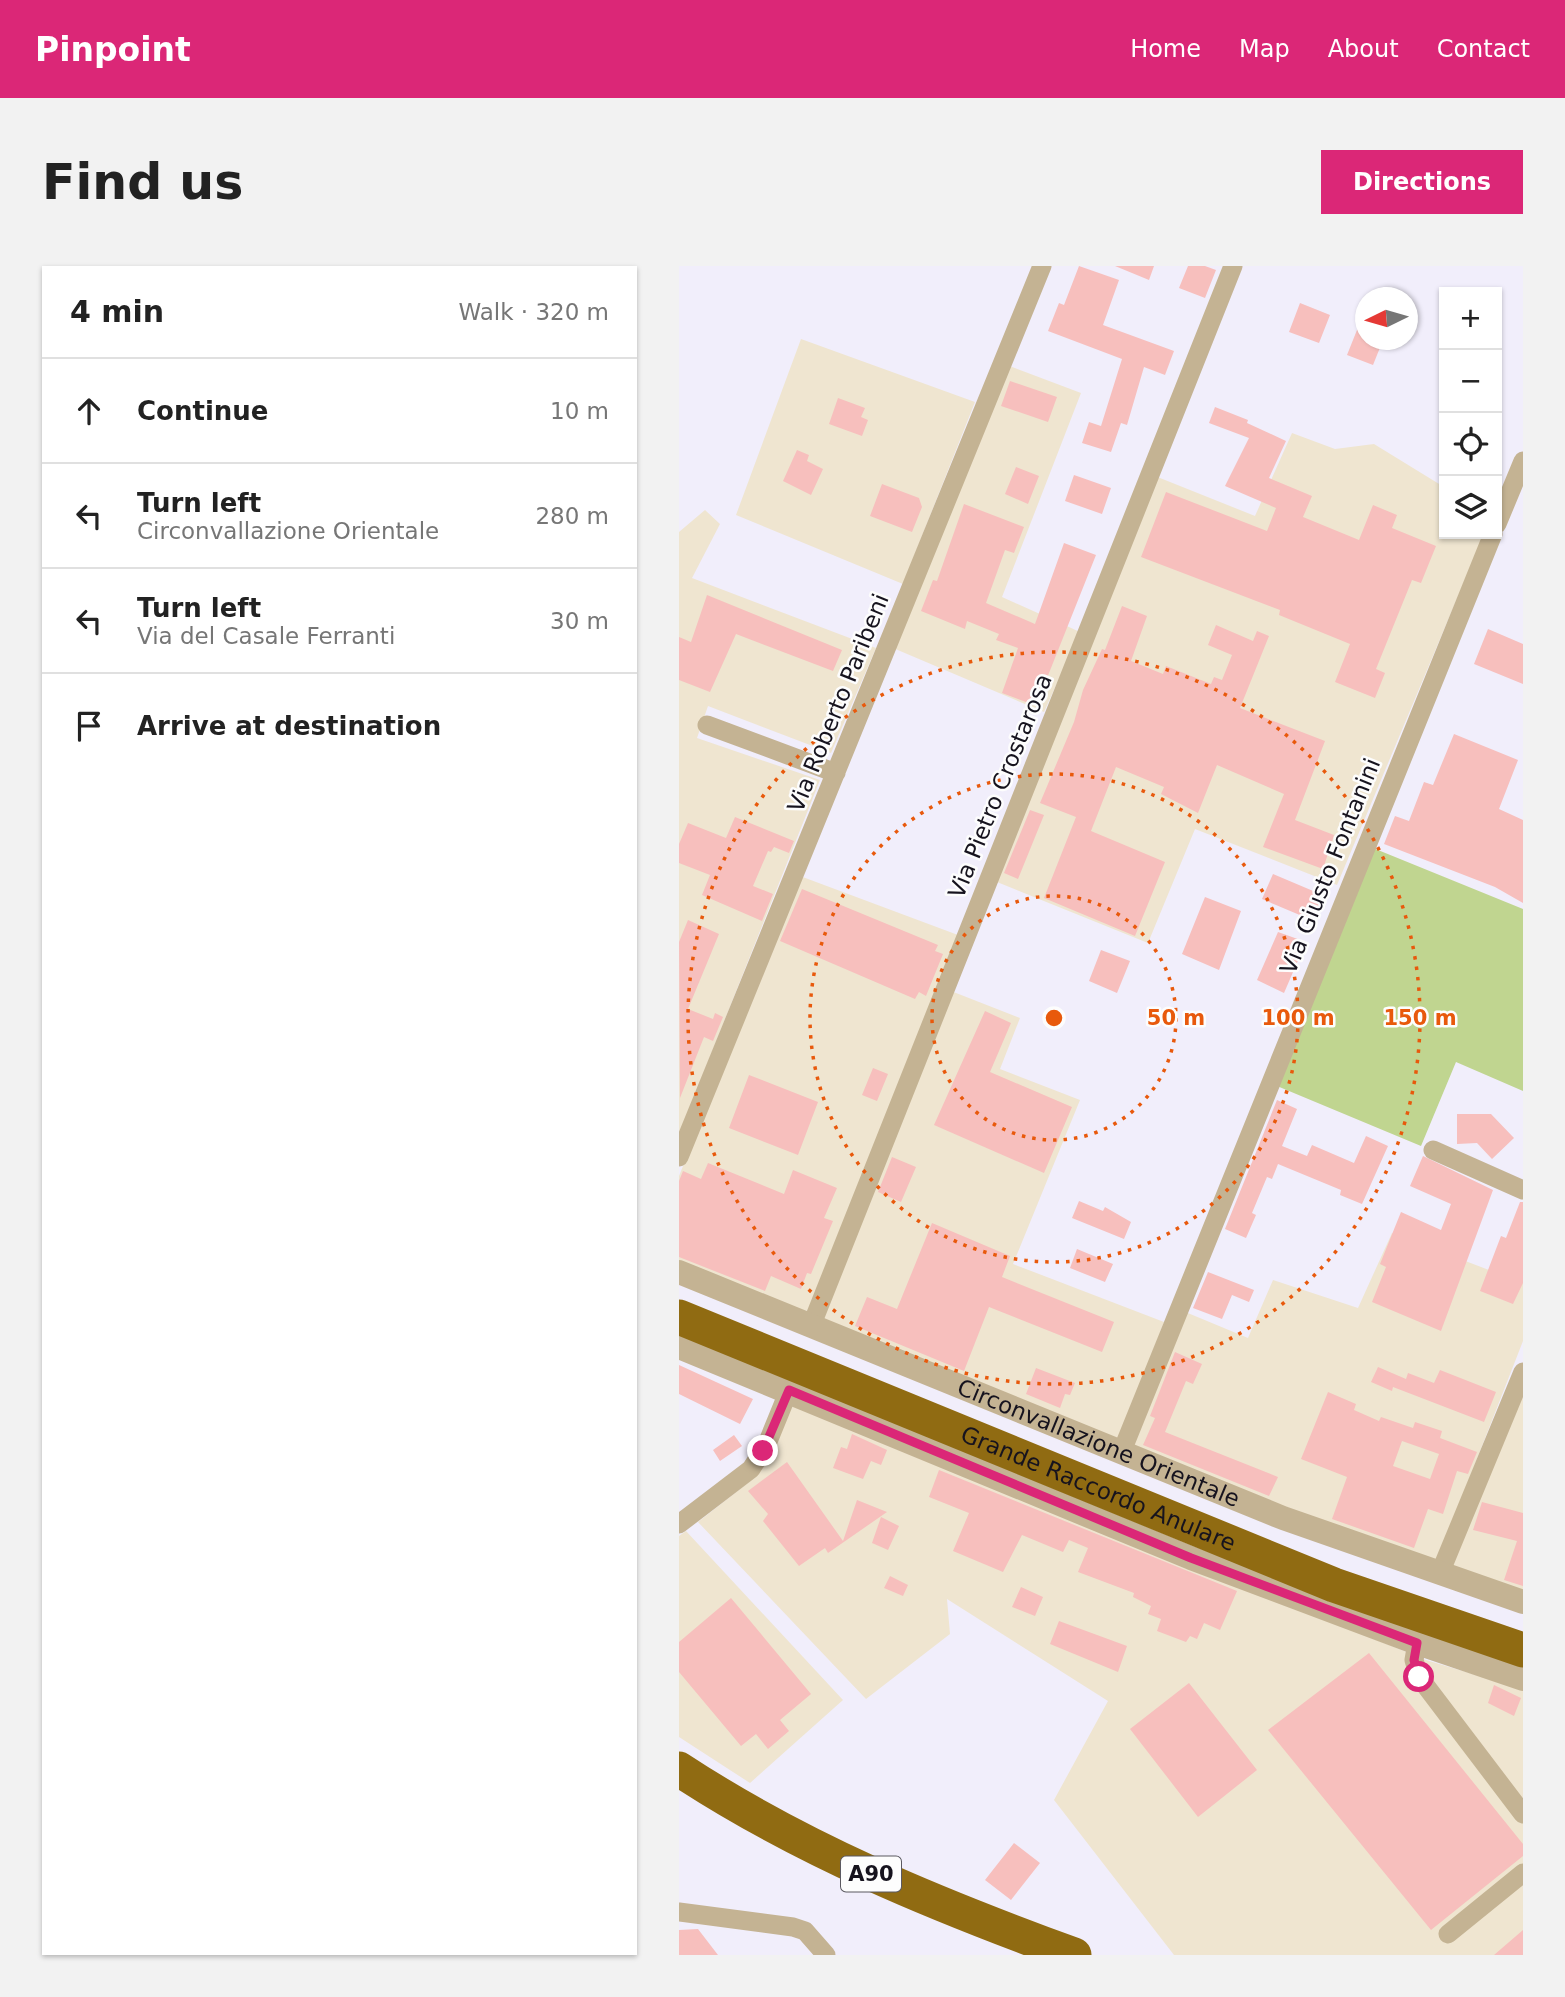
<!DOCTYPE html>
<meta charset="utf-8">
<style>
body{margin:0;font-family:"DejaVu Sans",sans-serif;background:#f2f2f2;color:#222}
.controls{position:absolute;right:21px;top:21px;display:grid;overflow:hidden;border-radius:0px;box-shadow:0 2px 5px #0004}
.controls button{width:63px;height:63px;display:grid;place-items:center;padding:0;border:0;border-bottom:2px solid #e0e0e0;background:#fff;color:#222;font:35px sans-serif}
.compass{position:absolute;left:676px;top:21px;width:63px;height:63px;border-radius:50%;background:#fff;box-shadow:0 2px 5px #0004;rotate:265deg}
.stop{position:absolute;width:21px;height:21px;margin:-16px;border:5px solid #db2777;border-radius:50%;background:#fff}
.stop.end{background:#db2777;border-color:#fff;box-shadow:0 2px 7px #0008}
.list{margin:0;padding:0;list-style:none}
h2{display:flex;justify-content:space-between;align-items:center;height:91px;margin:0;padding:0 28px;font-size:30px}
h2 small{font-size:23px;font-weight:400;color:#767676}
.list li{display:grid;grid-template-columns:46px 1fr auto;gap:21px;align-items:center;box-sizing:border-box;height:105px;padding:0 28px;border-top:2px solid #e0e0e0}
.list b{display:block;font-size:26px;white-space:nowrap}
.list p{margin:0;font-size:23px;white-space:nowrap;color:#767676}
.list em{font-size:23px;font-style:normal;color:#767676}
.icon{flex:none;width:38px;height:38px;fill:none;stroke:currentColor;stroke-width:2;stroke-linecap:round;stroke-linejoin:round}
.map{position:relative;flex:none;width:844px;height:1689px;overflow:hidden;border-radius:0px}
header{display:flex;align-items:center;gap:42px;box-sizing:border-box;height:98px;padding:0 35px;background:#db2777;color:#fff}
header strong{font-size:33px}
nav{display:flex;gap:38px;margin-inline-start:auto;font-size:24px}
.intro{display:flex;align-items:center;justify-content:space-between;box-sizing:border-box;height:168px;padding:0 42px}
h1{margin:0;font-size:49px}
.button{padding:18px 32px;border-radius:0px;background:#db2777;color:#fff;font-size:24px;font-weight:700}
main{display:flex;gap:42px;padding:0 42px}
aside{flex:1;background:#fff;border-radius:0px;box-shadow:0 2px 5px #0004}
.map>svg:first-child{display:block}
.industrial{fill:#efe5d0}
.green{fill:#c0d590}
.building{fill:#f7bfbd;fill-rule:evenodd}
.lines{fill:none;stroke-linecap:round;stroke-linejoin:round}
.minor{stroke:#c4b393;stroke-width:19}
.tertiary{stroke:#c4b393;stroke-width:24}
.motorway{stroke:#906b12;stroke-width:35}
.route{stroke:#db2777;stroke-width:9}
.ring{fill:none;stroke:#e8590c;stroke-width:3.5;stroke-dasharray:3.5 7}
.labels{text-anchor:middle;stroke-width:5;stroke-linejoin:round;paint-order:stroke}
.shield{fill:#fdfdfd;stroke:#5b5961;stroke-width:2}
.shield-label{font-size:21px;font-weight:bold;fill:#16131e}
.street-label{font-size:23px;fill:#16131e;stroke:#fdfdfd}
.centre{fill:#e8590c;stroke:#fdfdfd;stroke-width:3.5}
.ring-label{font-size:21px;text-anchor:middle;font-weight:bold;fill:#e8590c;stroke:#fdfdfd;stroke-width:5;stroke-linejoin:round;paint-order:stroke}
</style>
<header>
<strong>Pinpoint</strong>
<nav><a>Home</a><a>Map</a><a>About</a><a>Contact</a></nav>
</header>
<div class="intro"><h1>Find us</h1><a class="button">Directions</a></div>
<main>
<aside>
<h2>4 min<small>Walk · 320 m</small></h2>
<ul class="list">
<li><svg class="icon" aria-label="ahead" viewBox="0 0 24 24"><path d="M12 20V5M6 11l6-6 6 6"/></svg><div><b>Continue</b></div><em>10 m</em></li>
<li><svg class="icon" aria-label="left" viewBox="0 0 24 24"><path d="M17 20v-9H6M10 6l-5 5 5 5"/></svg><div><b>Turn left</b><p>Circonvallazione Orientale</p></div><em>280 m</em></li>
<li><svg class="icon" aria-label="left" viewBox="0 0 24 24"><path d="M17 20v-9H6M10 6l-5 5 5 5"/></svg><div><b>Turn left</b><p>Via del Casale Ferranti</p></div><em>30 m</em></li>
<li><svg class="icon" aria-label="arrive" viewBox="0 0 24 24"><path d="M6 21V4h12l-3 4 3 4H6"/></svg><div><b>Arrive at destination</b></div></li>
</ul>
</aside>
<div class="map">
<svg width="844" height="1689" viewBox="0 0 844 1689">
<rect width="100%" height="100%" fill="#f1eefb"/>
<path class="industrial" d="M122,73L296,136L224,318L57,249Z
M328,99L402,127L323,331L401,366L365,446L214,382Z
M613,167L656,183L695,178L765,221V268H805L658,619L516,563L469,677L318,616L476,210L576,250Z
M26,244L41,258L13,312L197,382L152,487L29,440L18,472L141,514L0,869V266Z
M121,610L279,669L129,1049L0,997V910Z
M272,725L341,752L321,803L401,834L334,998L485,1056L439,1176L139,1056Z
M713,967L844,1017V1075L757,1298L451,1183L504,1045L569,1072L594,1014L679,1042Z
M844,1123V1329L768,1305Z
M110,1135L747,1394L844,1423V1689H495L375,1534L429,1435L268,1333L271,1368L187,1433L19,1256L70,1216Z
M7,1265L164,1434L71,1517L0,1471V1270Z"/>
<path class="green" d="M694,582L844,643V825L777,796L742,880L598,820Z"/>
<path class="building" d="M400,0L440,14L424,59L495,85L486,109L465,101L448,159L442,157L432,186L403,177L410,156L422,160L443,93L369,65L380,37L385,39Z
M436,0H475L470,14Z
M509,0H526L537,4L526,32L500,22Z
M621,37L651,49L640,77L610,66Z
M686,44L687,74H704L694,99L668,89Z
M331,115L378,131L369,156L322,140Z
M159,132L186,142L182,151L189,154L183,170L150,158Z
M536,141L569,154L568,157L607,175L590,212L633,230L624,251L680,274L694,239L718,249L713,262L757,280L742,317L733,314L697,403L706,407L696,432L656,416L671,378L600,349L601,344L462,291L487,226L588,265L597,242L546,220L570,172L530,157Z
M118,184L130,189L128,195L144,203L132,229L104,215Z
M337,201L360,210L349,238L326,228Z
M395,209L432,222L423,248L386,235Z
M203,218L240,232L243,241L233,266L191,250Z
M285,238L345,261L335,287L326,284L307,337L356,358L385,277L417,289L368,412L370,413L360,441L323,427L339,382L317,374L320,368L288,355L286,363L242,345L254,314L258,315Z
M28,329L163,384L154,405L57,368L31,426L0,414V371L12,376Z
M443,340L468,350L452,395L484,408L487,400L532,418L535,411L543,414L553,389L529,379L537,359L574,375L578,365L590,370L561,442L646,475L616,554L655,569L644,603L584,581L605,528L538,499L519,547L482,528L485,521L437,501L412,565L486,596L456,670L365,632L397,551L361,537L395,456L404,424L423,383L426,384Z
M809,363L844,378V418L795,398Z
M775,468L839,494L820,543L844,554V637L816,621L705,578L716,550L730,555L745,516L754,519Z
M351,544L365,549L339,613L325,607Z
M56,551L115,575L110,587L95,581L92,586L89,585L74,620L94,628L83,655L23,629L31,609L0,597V578L9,557L47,572Z
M594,608L646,630L635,655L583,633Z
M123,623L259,679L256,685L264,688L247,730L240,726L236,733L101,675Z
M526,631L562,645L540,704L503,688Z
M9,654L40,668L9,743L34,753L36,747L44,751L34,775L25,771L1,832L0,676Z
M599,666L627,676L605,727L578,714Z
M422,684L451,695L438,727L410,715Z
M306,745L332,757L311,806L393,841L365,907L255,859Z
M194,802L209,808L198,835L183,829Z
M70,809L139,836L119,889L50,862Z
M598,834L618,843L603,880L628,890L633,879L675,897L687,870L709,880L683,938L661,929L662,924L599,898L593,913L588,911L573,947L577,949L567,972L546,963Z
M778,848H812L835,872L813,893L798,877L778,878Z
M744,890L814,924L762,1065L693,1036L707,1001L701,998L722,946L762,964L772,938L731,920Z
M213,891L237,901L222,936L199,926Z
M29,897L105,928L114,904L158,922L145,952L154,955L132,1008L128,1007L122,1023L92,1010L86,1025L0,991V915L4,905L22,913Z
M400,935L424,945L426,941L452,956L445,973L393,952Z
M841,936H844V1017L834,1038L801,1025L822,970L827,972Z
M253,957L331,990L323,1011L435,1056L423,1086L310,1041L285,1105L176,1060L188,1031L218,1043Z
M398,983L434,998L426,1016L391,1002Z
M529,1006L575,1024L570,1036L553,1029L543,1053L514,1042Z
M496,1086L523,1098L514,1118L507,1115L486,1166L599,1211L590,1230L464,1179L476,1152L471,1150Z
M0,1099L74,1133L61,1158L0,1128Z
M699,1101L727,1113L729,1107L755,1117L761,1104L817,1126L805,1156L714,1121L713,1125L692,1116Z
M357,1102L396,1117L391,1129L386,1128L381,1142L347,1128Z
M649,1126L677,1138L675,1144L700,1155L702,1151L734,1162L736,1156L763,1165L761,1172L798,1186L789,1208L778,1205L764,1248L749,1243L735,1282L653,1253L668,1211L622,1193ZM723,1175L760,1188L751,1213L714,1200Z
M173,1168L208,1184L202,1199L192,1195L184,1213L154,1202L162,1181L168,1183Z
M55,1169L63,1180L41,1195L34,1184Z
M108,1196L164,1275L178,1234L208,1246L149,1287L146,1282L120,1300L84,1255L89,1248L69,1225Z
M260,1204L558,1325L541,1364L525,1357L518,1373L511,1370L507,1376L478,1365L482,1353L469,1348L472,1340L454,1331L455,1327L399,1306L409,1282L390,1274L384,1286L343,1269L324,1306L274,1285L290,1247L250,1231Z
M803,1236L844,1247V1320L825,1314L838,1275L794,1264Z
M202,1251L220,1260L209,1284L193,1277Z
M211,1310L229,1319L224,1330L205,1322Z
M342,1321L364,1331L356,1350L333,1341Z
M52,1332L132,1428L101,1454L110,1465L89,1483L77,1468L62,1480L0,1406V1376Z
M380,1355L448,1380L439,1406L371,1378Z
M690,1387L844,1578V1590L752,1664L589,1464Z
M510,1417L578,1504L519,1551L451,1463Z
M815,1419L842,1432L835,1450L809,1437Z
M335,1577L361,1597L332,1634L306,1614Z
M19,1663L39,1689H0V1664Z
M844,1664V1689H815Z"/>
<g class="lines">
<path class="minor" d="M818,258L844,195
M28,459L157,507
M754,884L844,924
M0,891L363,0
M133,1058L554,0
M443,1185L814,268
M0,1258L72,1203L88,1178L110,1124
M761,1307L844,1106
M738,1377L735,1394L740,1411L844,1548
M0,1646L114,1661L126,1665L147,1689
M769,1668L844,1607"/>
<g class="tertiary">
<path id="s1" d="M0,1006L604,1252L844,1336"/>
<path d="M0,1081L512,1292L738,1377L844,1413"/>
</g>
<g class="motorway">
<path id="s2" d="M0,1051L655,1319L844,1384"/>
<path d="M0,1503C123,1584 258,1639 395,1689"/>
</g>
</g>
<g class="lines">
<path class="route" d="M84,1185L110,1124L512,1292L738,1377L735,1394L740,1411"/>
</g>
<g class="ring">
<circle cx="375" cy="752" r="122"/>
<circle cx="375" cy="752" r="244"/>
<circle cx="375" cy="752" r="366"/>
</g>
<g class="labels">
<rect class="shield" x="162" y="1590.5" width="60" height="35" rx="5"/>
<g class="shield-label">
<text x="192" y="1615">A90</text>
</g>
<g class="street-label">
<text transform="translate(159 437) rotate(-68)" y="8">Via Roberto Paribeni</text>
<text transform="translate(321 520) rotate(-68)" y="8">Via Pietro Crostarosa</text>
<text transform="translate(651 600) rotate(-68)" y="8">Via Giusto Fontanini</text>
<text dy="8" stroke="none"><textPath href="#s1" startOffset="453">Circonvallazione Orientale</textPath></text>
<text dy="8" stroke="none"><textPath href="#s2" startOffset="453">Grande Raccordo Anulare</textPath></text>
</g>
</g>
<circle cx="375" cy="752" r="10" class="centre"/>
<g class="ring-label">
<text x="497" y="759">50 m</text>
<text x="619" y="759">100 m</text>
<text x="741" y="759">150 m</text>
</g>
</svg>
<div class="controls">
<button>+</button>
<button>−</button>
<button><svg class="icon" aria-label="locate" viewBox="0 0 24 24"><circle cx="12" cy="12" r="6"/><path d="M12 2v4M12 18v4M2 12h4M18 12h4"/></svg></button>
<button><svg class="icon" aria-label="layers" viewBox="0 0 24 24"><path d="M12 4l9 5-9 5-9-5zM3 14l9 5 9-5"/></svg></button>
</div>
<svg class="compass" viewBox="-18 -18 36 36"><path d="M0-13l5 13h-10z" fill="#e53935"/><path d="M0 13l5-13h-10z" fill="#767676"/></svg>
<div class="stop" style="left:740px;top:1411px"></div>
<div class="stop end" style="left:84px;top:1185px"></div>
</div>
</main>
